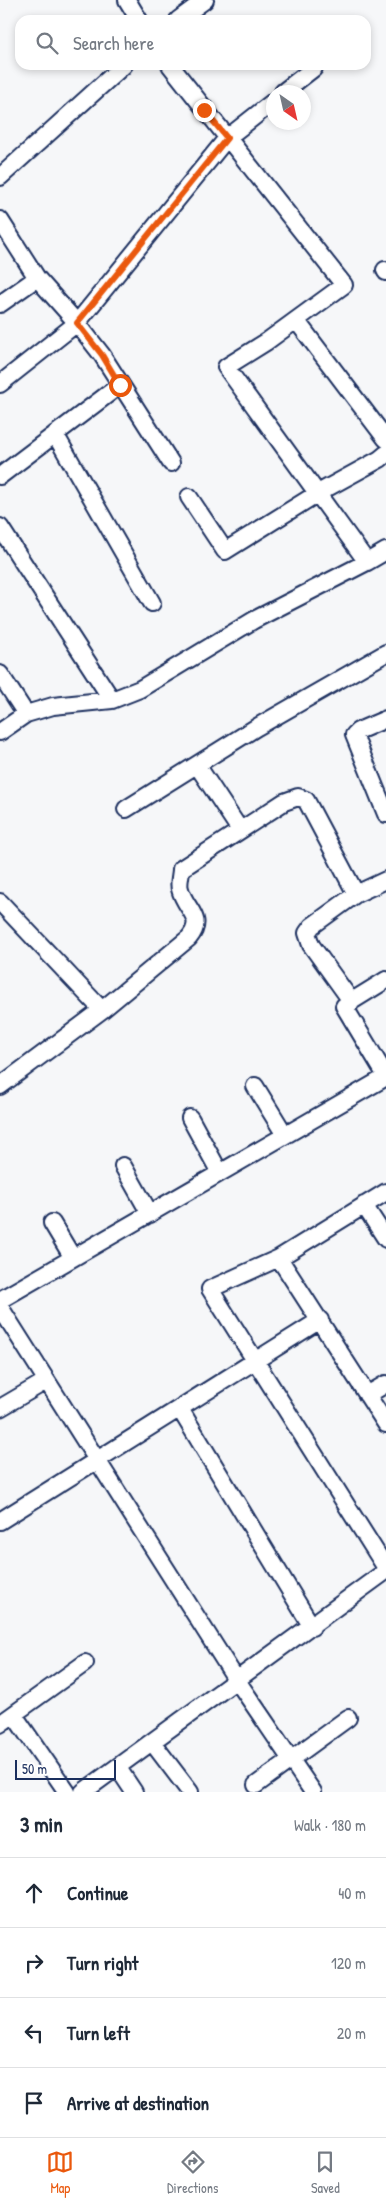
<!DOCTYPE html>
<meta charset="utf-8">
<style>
body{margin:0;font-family:"Patrick Hand",sans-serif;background:#f6f6f7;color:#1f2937}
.compass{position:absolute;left:266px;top:85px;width:45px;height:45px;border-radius:50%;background:#fff;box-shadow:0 2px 8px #0003;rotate:146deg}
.scale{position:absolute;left:15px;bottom:12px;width:101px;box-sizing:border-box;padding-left:5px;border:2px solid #1b2f5e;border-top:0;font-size:14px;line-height:18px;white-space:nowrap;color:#1b2f5e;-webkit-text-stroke:4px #fff;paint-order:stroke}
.stop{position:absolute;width:15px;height:15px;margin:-11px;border:4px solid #ea580c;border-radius:50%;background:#fff}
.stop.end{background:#ea580c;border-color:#fff;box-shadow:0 1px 5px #0008}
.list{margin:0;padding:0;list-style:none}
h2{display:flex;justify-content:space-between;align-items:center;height:65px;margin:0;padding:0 20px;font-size:21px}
h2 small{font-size:16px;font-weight:400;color:#747a83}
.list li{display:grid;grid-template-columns:32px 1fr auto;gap:15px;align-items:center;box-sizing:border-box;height:70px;padding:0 20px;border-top:1px solid #e0e1e3}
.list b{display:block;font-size:19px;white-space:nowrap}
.list em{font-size:16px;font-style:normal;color:#747a83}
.icon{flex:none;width:28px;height:28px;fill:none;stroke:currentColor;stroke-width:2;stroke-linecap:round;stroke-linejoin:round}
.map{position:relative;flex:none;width:386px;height:1792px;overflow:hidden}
.search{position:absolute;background:#fff;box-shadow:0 2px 8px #0003;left:15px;right:15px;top:15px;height:55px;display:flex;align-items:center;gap:12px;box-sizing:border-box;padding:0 18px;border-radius:15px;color:#747a83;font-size:19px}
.sheet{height:345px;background:#fff}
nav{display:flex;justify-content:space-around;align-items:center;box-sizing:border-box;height:70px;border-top:1px solid #e0e1e3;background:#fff;font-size:14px;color:#747a83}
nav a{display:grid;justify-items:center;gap:2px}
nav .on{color:#ea580c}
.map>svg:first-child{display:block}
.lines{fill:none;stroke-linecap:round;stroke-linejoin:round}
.minor-casing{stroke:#1b2f5e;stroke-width:20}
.minor{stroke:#fff;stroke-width:16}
.route{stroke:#ea580c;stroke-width:6}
</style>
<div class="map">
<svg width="386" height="1792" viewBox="0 0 386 1792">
<rect width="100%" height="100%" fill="#f6f7f9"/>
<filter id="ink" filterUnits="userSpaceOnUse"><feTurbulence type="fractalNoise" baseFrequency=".02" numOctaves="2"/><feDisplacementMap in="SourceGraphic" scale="10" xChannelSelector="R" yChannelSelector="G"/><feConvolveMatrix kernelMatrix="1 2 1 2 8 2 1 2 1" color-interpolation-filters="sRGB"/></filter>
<g filter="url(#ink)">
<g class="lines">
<g class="minor-casing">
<path id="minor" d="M127,0L139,20
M178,20L205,0
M170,65L344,285L266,342L226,367L367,562
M283,92L314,68
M0,177L124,65
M0,220L37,278L77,323L102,355L171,463
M385,270L386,272
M0,304L37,278
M296,320L386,439
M0,384L77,323L227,138L274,101
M55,434L152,603
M0,476L120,385
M189,497L225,551L318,493L380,459L386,454
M0,527L112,700
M0,674L26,714
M386,719L358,731L354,735L386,814
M0,732L26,714L53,706L112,700L140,689L254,620L367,562L386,551
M197,765L240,830
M126,809L257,727L386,653
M0,902L102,1010
M386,980L344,1006L386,1076
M352,1002L311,945L307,933L312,926L356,894L386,880
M0,1086L102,1010L189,938C206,917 185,910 180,889C178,883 181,875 181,869L284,802L298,797L306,800L356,894
M255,1086L285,1135
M190,1118L220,1173
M123,1166L150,1214
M386,1192L279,1258L210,1289L386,1568
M364,1205L386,1239
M52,1223L73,1258
M279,1258L386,1424
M0,1300L386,1077
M0,1307L236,1679L313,1792
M367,1395L386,1384
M0,1408L46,1381
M180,1409L312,1627
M0,1521L320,1320
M14,1715L67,1792
M0,1724L85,1663
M152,1742L190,1792
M118,1768L134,1792
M256,1785L348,1718
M83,1792L386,1571"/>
</g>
<use href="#minor" class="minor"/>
</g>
</g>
<g class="lines" filter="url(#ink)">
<path class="route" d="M120,385L102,355L77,323L227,138L204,110"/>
</g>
</svg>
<svg class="compass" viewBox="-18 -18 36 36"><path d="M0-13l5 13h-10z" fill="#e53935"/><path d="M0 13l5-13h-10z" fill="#747a83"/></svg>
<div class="scale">50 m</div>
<div class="stop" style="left:120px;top:385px"></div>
<div class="stop end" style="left:204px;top:110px"></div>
<div class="search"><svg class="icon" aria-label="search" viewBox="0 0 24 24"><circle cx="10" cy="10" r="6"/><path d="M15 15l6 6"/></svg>Search here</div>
</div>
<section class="sheet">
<h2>3 min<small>Walk · 180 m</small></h2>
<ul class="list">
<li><svg class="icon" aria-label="ahead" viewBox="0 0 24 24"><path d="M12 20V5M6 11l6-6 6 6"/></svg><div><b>Continue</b></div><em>40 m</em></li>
<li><svg class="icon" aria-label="right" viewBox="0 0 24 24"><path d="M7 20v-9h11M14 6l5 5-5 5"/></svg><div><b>Turn right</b></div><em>120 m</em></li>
<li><svg class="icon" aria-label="left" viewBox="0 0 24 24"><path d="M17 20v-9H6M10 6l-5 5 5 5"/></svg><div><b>Turn left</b></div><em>20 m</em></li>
<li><svg class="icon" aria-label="arrive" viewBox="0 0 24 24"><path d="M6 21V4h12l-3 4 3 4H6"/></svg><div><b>Arrive at destination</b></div></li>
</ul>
</section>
<nav>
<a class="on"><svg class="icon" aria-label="map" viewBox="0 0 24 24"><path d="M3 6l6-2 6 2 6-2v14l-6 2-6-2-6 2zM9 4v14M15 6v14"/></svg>Map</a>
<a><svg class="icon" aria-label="directions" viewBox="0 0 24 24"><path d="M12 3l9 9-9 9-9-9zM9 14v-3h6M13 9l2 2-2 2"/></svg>Directions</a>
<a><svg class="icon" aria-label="saved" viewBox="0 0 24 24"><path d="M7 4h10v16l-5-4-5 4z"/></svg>Saved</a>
</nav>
